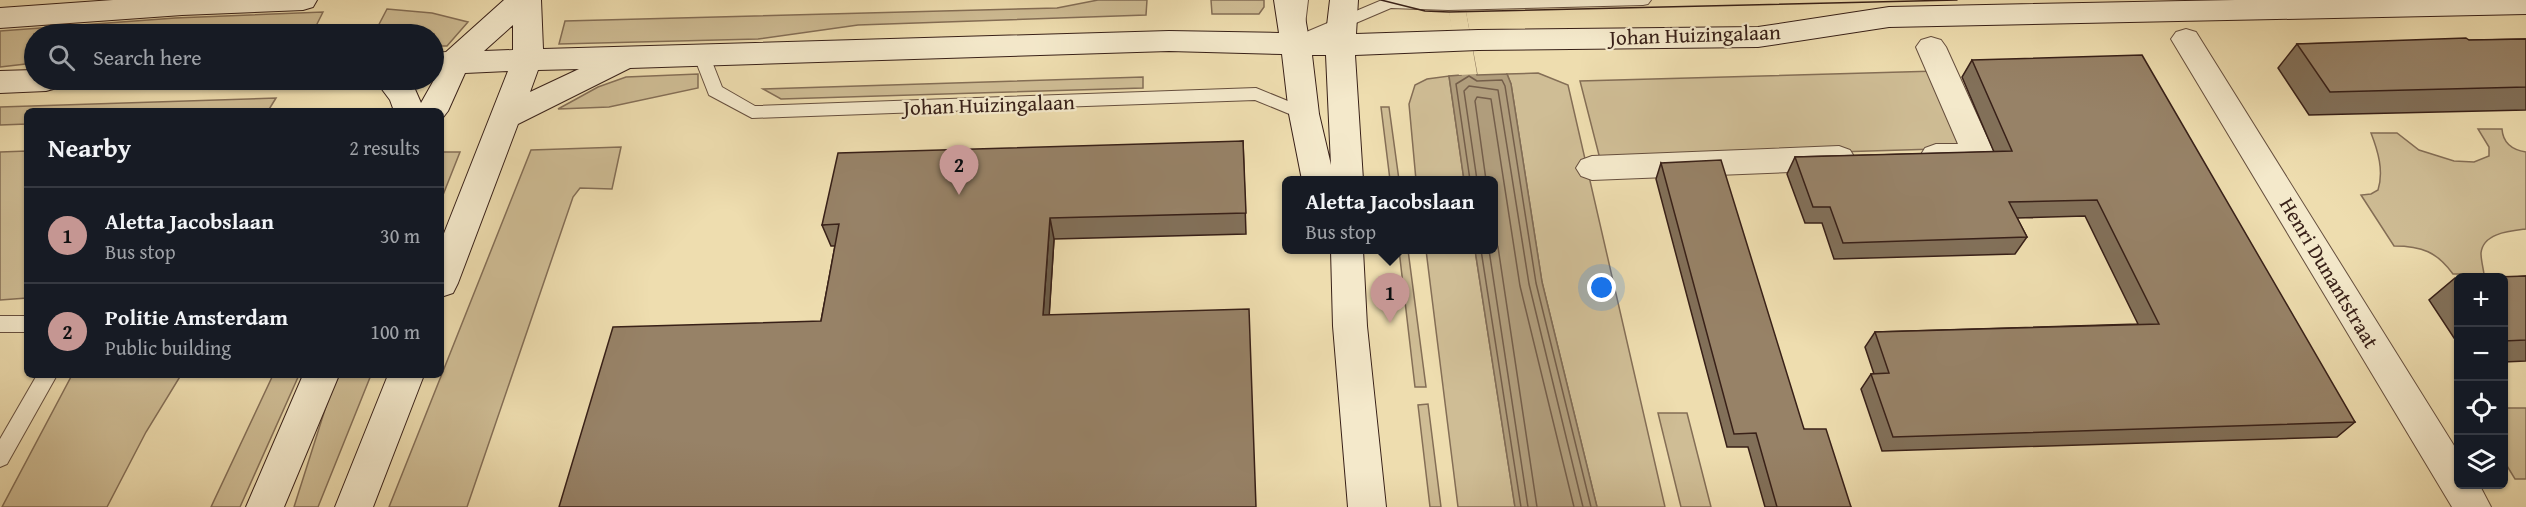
<!DOCTYPE html>
<meta charset="utf-8">
<style>
body{margin:0;font-family:"Gentium Book Plus",serif;background:#242831;color:#f1f3f6}
.controls{position:absolute;right:18px;bottom:18px;display:grid;overflow:hidden;border-radius:9px;box-shadow:0 2px 4px #0004}
.controls button{width:54px;height:54px;display:grid;place-items:center;padding:0;border:0;border-bottom:2px solid #363941;background:#171b24;color:#f1f3f6;font:30px sans-serif}
.you{position:absolute;left:1602px;top:288px;width:21px;height:21px;margin:-15px;border:4px solid #fff;border-radius:50%;background:#1a73e8;box-shadow:0 0 0 9px #1a73e833}
.badge{display:grid;place-items:center;width:39px;height:39px;border-radius:50%;background:#c59692;color:#111;font-size:20px;font-weight:700}
.pin{position:absolute;translate:-50% -50px;filter:drop-shadow(0 2px 3px #0008)}
.pin::after{content:'';position:absolute;top:32px;width:21px;height:18px;background:inherit;clip-path:polygon(0 0,100% 0,50% 100%)}
.popup{position:absolute;left:1282px;top:176px;width:216px;height:78px;box-sizing:border-box;display:grid;place-content:center;border-radius:9px;background:#171b24;filter:drop-shadow(0 2px 4px #0005);font-size:20px;white-space:nowrap;color:#9ea1a6}
.popup b{font-size:22px;color:#f1f3f6}
.popup::after{content:'';position:absolute;left:50%;top:100%;margin-left:-12px;border:12px solid transparent;border-top-color:#171b24}
.list{margin:0;padding:0;list-style:none}
h2{display:flex;justify-content:space-between;align-items:center;height:78px;margin:0;padding:0 24px;font-size:26px}
h2 small{font-size:20px;font-weight:400;color:#9ea1a6}
.list li{display:grid;grid-template-columns:39px 1fr auto;gap:18px;align-items:center;box-sizing:border-box;height:96px;padding:0 24px;border-top:2px solid #363941}
.list b{display:block;font-size:22px;white-space:nowrap}
.list p{margin:0;font-size:20px;white-space:nowrap;color:#9ea1a6}
.list em{font-size:20px;font-style:normal;color:#9ea1a6}
.icon{flex:none;width:33px;height:33px;fill:none;stroke:currentColor;stroke-width:2;stroke-linecap:round;stroke-linejoin:round}
.map{position:relative;flex:none;width:2526px;height:507px;overflow:hidden}
.search{position:absolute;background:#171b24;box-shadow:0 2px 4px #0004;left:24px;top:24px;width:420px;height:66px;display:flex;align-items:center;gap:15px;box-sizing:border-box;padding:0 21px;border-radius:33px;color:#9ea1a6;font-size:22px}
.panel{position:absolute;background:#171b24;box-shadow:0 2px 4px #0004;left:24px;top:108px;width:420px;height:270px;border-radius:9px}
.map>svg:first-child{display:block}
.green{fill:#cfbd95;stroke:#846e56;stroke-width:1.5}
.water{fill:#b09d7c;stroke:#806b54;stroke-width:1.5}
.pier{fill:#eeddaf}
.lines{fill:none;stroke-linecap:round;stroke-linejoin:round}
.shore{stroke:#745e4a;stroke-width:1.5}
.lane-casing{stroke:#664f3e;stroke-width:2}
.street-casing{stroke:#664f3e;stroke-width:2}
.secondary-casing{stroke:#382018;stroke-width:2}
.lane{fill:#f4e9cb;fill-rule:evenodd}
.street{fill:#f4e9cb;fill-rule:evenodd}
.secondary{fill:#f4e9cb;fill-rule:evenodd}
.tram{stroke:#382018;stroke-width:1.5}
.wall{fill:#827059;stroke:#382018;stroke-width:1.5}
.shaded-wall{fill:#6a5b48;stroke:#382018;stroke-width:1.5}
.building{fill:#978267;stroke:#382018;stroke-width:1.5}
.labels{text-anchor:middle;stroke-width:4.5;stroke-linejoin:round;paint-order:stroke}
.street-label{font-size:21px;fill:#382018;stroke:#f4e9cb}
</style>
<div class="map">
<svg width="2526" height="507" viewBox="0 0 2526 507">
<rect width="100%" height="100%" fill="#eeddaf"/>
<filter id="stains"><feTurbulence type="fractalNoise" baseFrequency=".00333" numOctaves="4"/><feColorMatrix values="0 0 0 0 .2 0 0 0 0 .09 0 0 0 0 .02 0 0 0 .5 -.17"/></filter>
<radialGradient id="worn" r=".72"><stop offset=".6" stop-color="#630" stop-opacity="0"/><stop offset="1" stop-color="#630" stop-opacity=".3"/></radialGradient>
<path class="green" d="M1098,0H1147L1146,15L858,25L758,39L559,44L565,21L1057,8Z
M1211,0H1264V7L1259,14H1212Z
M387,9L432,13L468,22L447,46H434V34H374Z
M323,12L312,34H34V63L0,67V31L175,18Z
M1937,71L1969,148L1600,159L1580,81Z
M1538,73L1568,85L1665,507H1597L1542,282L1511,84L1507,74Z
M698,74V88L609,107L558,109L598,87L626,77Z
M1449,76L1464,180H1416L1409,104L1415,85L1427,79Z
M1143,77V88L781,99L763,89Z
M276,98L268,111H27V124L0,125V107Z
M1381,107H1389L1399,180H1390Z
M2478,129H2502C2503,144 2513,150 2526,152V229C2510,231 2483,233 2481,253C2481,260 2483,267 2484,274H2453C2437,252 2422,246 2394,246L2361,195L2371,194L2378,190C2384,171 2378,151 2371,133H2397L2419,150L2454,161L2474,162L2489,156V147Z
M621,147L612,189L580,188L573,197L467,507H389L531,150Z
M27,151V298L0,300V152Z
M441,152H460L441,200Z
M1399,250H1408L1426,387H1415Z
M1426,250H1475L1515,507H1458Z
M72,375H181L146,432L107,507H2Z
M273,375H299L240,507H211Z
M336,375H371L318,507H294Z
M1428,404L1441,507H1430L1418,405Z
M2504,408H2526V479H2515L2504,461Z
M1658,413H1687L1711,507H1681Z"/>
<path class="water" d="M1448,0H1463L1477,75L1507,74L1511,84L1542,282L1597,507H1515L1475,250H1494V180H1464L1449,76L1461,75Z"/>
<path class="pier" d="M1447,0H1464L1477,74L1459,75Z"/>
<g class="lines">
<path class="shore" d="M1470,180L1456,84L1469,76L1477,81L1502,80L1505,86L1536,283L1591,507
M1477,180L1464,91L1469,86L1498,90L1529,284L1583,507
M1486,180L1475,101L1477,97L1491,99L1520,286L1574,507
M1494,237L1498,247L1537,507
M1481,250L1521,507
M1489,250L1528,507"/>
<g class="lane-casing">
<path id="lane" d="M1292,0H1308L1304,33L1382,0H1651L1648,4L1643,5L1448,10L1391,8L1295,49L1289,47L1287,43Z
M701,48L707,50L709,54L722,87L755,106L1256,88L1310,110L1312,114L1310,118L1304,120L1255,100L752,118L709,95L693,54L695,50Z
M0,316H27V332H0Z
M37,375H57L7,464L0,467V439Z"/>
</g>
<g class="street-casing">
<path id="street" d="M2186,29L2196,32L2458,452V484H2479L2491,507H2452L2171,39L2176,32Z
M1931,37L1941,40L1946,47L1995,155L1990,163C1971,169 1944,170 1925,164L1920,156L1925,148L1936,144H1958L1916,47L1921,40Z
M1839,146L1850,150L1855,158L1850,166L1839,170L1592,180L1581,176L1576,168L1581,160L1592,156Z"/>
</g>
<g class="secondary-casing">
<path id="secondary" d="M113,0H317L313,7L303,10L182,15L0,28V8Z
M504,0H541L543,49L1169,31L1279,33L1274,0H1302L1308,34H1326L1330,0H1358L1356,34L1478,30L1758,27L1889,7L2235,0H2526V14L1889,27L1758,47L1478,50L1355,55L1363,180H1302L1289,114L1282,54L1169,51L630,68L518,124L458,283L453,293L441,297V241L508,71L465,73L448,111L441,120V111H394L390,100L375,80H407L414,87L421,103L434,80V53L446,52ZM513,25V50L484,51ZM1312,55H1326L1331,165L1319,114ZM579,69L530,92L538,70Z
M34,70V80H61L57,88L46,91L0,93V71Z
M1331,250H1363L1367,326L1386,507H1348L1333,326Z
M303,375H339L284,507H246Z
M388,375H424L373,507H335Z"/>
</g>
<use href="#lane" class="lane"/>
<use href="#street" class="street"/>
<use href="#secondary" class="secondary"/>
<path class="tram" d="M1381,0L1425,11L1449,12L1957,0"/>
</g>
<path class="wall" d="M2526,39V110L2309,115L2278,68L2297,44Z
M1972,60L2355,422L2337,437L1882,451L1861,389L1871,374H1874L1865,347L1875,332L2138,324L2085,216L2017,218L2027,237L2015,254L1834,259L1822,223H1805L1787,174L1795,157L1994,152L1962,77Z
M1243,141L1246,234L1054,239L1049,315L821,321L835,246H831L822,225Z
M1661,163L1804,429L1851,507H1765L1748,447H1727L1656,179Z
M2526,276V361L2504,362V278Z
M2455,278H2458V344L2429,300Z"/>
<path class="shaded-wall" d="M1050,218L1054,239L1048,335L1043,315Z"/>
<path class="building" d="M2466,38L2469,40L2526,39V87L2330,92L2297,44Z
M2142,55L2355,422L1893,437L1871,374L1889,373L1875,332L2159,324L2097,200L2009,202L2027,237L1843,243L1830,207H1813L1795,157L2012,151L1972,60Z
M1243,141L1246,213L1050,218L1043,315L1249,309L1256,507H559L613,327L821,321L839,224L822,225L838,153Z
M1721,160L1804,429H1826L1851,507H1777L1756,433L1734,434L1661,163Z
M2526,276V340L2504,341V278H2466Z"/>
<g class="labels">
<g class="street-label">
<text transform="translate(1695 35) rotate(-2)" y="7">Johan Huizingalaan</text>
<text transform="translate(989 105) rotate(-2)" y="7">Johan Huizingalaan</text>
<text transform="translate(2329 273) rotate(59)" y="7">Henri Dunantstraat</text>
</g>
</g>
<rect width="100%" height="100%" filter="url(#stains)"/>
<rect width="100%" height="100%" fill="url(#worn)"/>
</svg>
<div class="controls">
<button>+</button>
<button>−</button>
<button><svg class="icon" aria-label="locate" viewBox="0 0 24 24"><circle cx="12" cy="12" r="6"/><path d="M12 2v4M12 18v4M2 12h4M18 12h4"/></svg></button>
<button><svg class="icon" aria-label="layers" viewBox="0 0 24 24"><path d="M12 4l9 5-9 5-9-5zM3 14l9 5 9-5"/></svg></button>
</div>
<div class="you"></div>
<div class="pin badge" style="left:1390px;top:323px">1</div>
<div class="popup"><b>Aletta Jacobslaan</b>Bus stop</div>
<div class="pin badge" style="left:959px;top:195px">2</div>
<div class="search"><svg class="icon" aria-label="search" viewBox="0 0 24 24"><circle cx="10" cy="10" r="6"/><path d="M15 15l6 6"/></svg>Search here</div>
<section class="panel">
<h2>Nearby<small>2 results</small></h2>
<ul class="list">
<li><span class="badge">1</span><div><b>Aletta Jacobslaan</b><p>Bus stop</p></div><em>30 m</em></li>
<li><span class="badge">2</span><div><b>Politie Amsterdam</b><p>Public building</p></div><em>100 m</em></li>
</ul>
</section>
</div>
